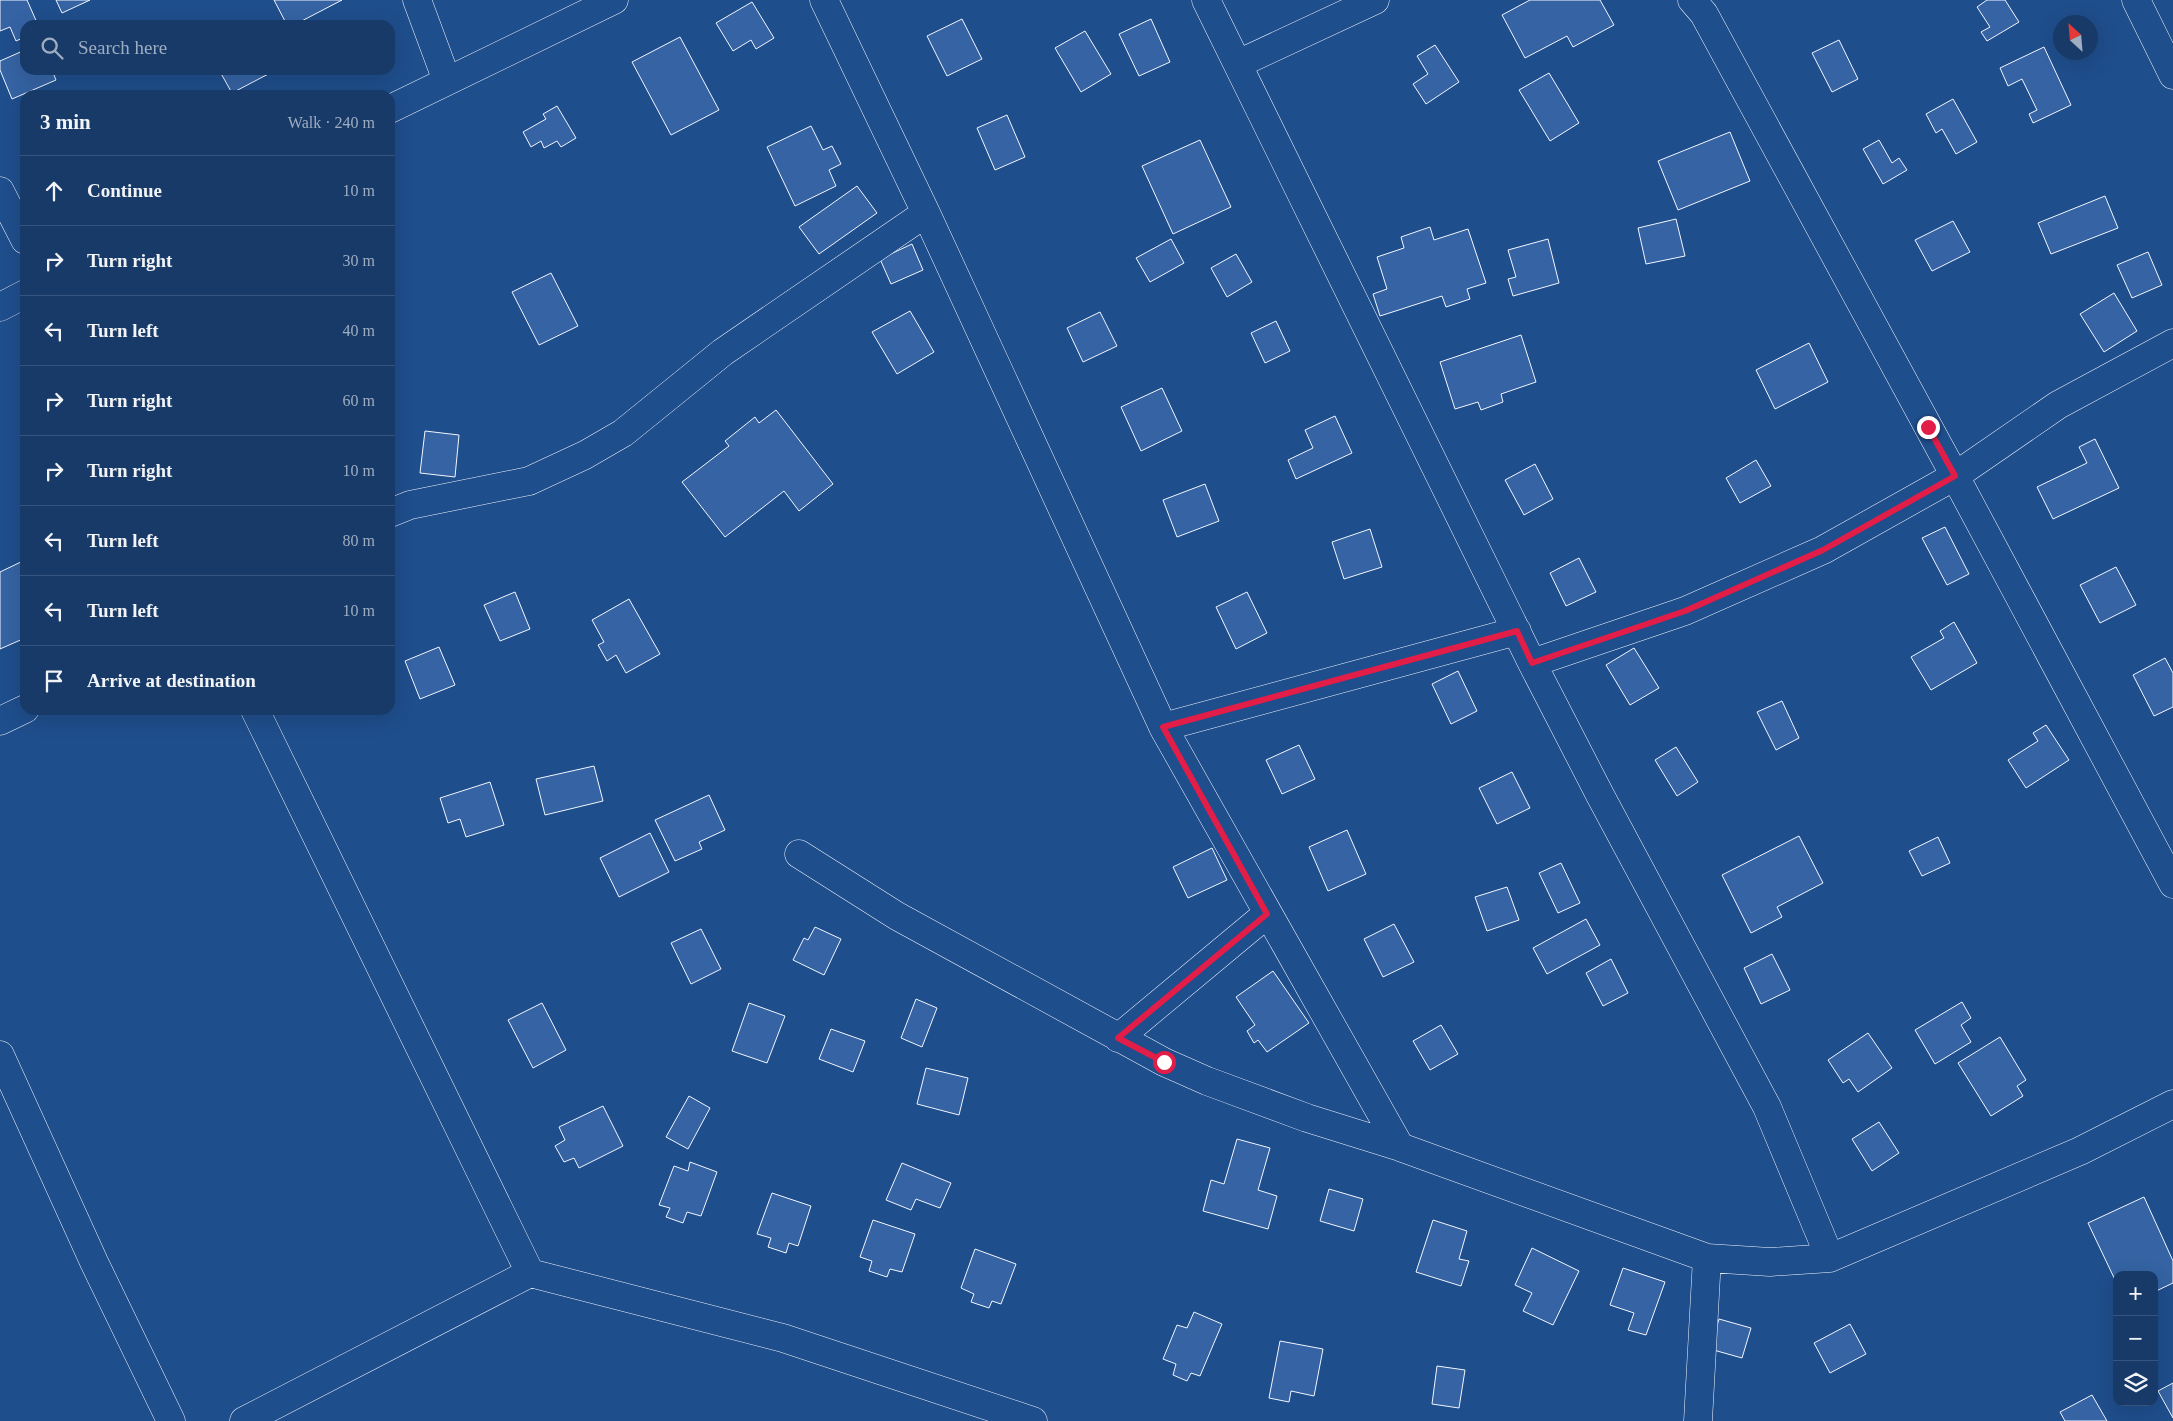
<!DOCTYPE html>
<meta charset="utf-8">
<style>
body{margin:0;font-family:"Times New Roman",serif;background:#244571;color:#f1f3f6}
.controls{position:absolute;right:15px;bottom:15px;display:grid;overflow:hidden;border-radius:10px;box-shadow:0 5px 20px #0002}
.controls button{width:45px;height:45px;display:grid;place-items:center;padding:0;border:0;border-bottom:1px solid #36547d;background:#173a69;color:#f1f3f6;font:25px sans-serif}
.compass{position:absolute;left:2053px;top:15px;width:45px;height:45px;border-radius:50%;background:#173a69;box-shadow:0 5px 20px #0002;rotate:334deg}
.stop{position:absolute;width:15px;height:15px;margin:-11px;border:4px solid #e11d48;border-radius:50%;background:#fff}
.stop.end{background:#e11d48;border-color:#fff;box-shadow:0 1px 5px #0008}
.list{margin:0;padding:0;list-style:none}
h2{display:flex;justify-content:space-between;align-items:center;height:65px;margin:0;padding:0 20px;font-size:21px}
h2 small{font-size:16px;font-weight:400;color:#9eadc0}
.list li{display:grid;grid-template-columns:32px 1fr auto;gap:15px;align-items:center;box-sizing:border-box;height:70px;padding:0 20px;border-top:1px solid #36547d}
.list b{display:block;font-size:19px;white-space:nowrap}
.list em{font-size:16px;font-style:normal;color:#9eadc0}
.icon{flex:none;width:28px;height:28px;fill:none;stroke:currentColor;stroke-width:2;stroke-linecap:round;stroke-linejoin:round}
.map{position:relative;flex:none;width:2173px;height:1421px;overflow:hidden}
.search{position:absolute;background:#173a69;box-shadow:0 5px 20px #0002;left:20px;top:20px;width:375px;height:55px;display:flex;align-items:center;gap:12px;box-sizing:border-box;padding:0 18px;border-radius:15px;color:#9eadc0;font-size:19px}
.panel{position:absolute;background:#173a69;box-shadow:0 5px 20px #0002;left:20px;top:90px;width:375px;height:625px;border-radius:15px}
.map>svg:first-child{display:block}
.building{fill:#3563a3;stroke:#f2f6ff}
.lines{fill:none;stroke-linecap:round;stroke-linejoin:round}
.minor-casing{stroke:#f2f6ff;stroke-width:29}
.minor{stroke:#1f4e8c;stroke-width:28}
.route{stroke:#e11d48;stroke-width:6}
</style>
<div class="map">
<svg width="2173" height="1421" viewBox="0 0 2173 1421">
<rect width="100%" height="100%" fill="#1f4e8c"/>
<path class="building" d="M0,0H27L38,25H25V37L16,41L10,27L0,31Z
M56,0H90L62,13Z
M274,0H342L294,25H287Z
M1530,0H1600L1614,25L1573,47L1567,36L1525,58L1502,15Z
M1987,0H2005L2019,22L1987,41L1981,32L1990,27L1977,7Z
M752,2L774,38L756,49L751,40L733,51L716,23Z
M962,19L982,59L947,76L927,36Z
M1151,19L1170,62L1139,76L1119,34Z
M1085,31L1111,74L1081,92L1055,48Z
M680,37L719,110L671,135L632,62Z
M1839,40L1858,79L1832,92L1812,53Z
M1435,45L1459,82L1426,104L1413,84L1428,74L1417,56Z
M2044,47L2071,105L2033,123L2029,114L2037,110L2022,79L2008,86L2000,68Z
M25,50V70H52L56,80L12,99L0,70V61Z
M219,70H276L232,93Z
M1549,73L1579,123L1550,141L1519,90Z
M1953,99L1977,142L1956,154L1942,129L1936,133L1926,114Z
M557,106L576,138L561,147L557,141L544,148L541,141L531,147L523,132L546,119L543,114Z
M1007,115L1025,157L995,170L977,128Z
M811,126L823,150L832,146L841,164L829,170L836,186L795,206L767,147Z
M1730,132L1750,181L1678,210L1658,161Z
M1200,140L1231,207L1173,234L1142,166Z
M1879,140L1892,163L1899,158L1907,170L1883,184L1863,149Z
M857,186L877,213L819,254L799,227Z
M2105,196L2118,228L2051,254L2038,223Z
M1676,219L1685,256L1646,264L1638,228Z
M1953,221L1970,252L1932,271L1915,240Z
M1430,227L1434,240L1468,229L1486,283L1467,289L1470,299L1446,307L1442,296L1380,316L1373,294L1387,289L1377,257L1404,248L1401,237Z
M1171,239L1184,263L1150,282L1136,258Z
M1548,239L1559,283L1513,296L1508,279L1516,277L1508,250Z
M912,244L923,270L891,284L880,259Z
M2148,252L2162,285L2132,298L2117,265Z
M1236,254L1252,282L1227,297L1211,268Z
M551,273L578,326L539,345L512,292Z
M2114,293L2137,331L2104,352L2080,314Z
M910,311L934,352L897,374L872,332Z
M1100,312L1117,346L1083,362L1067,328Z
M1276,321L1290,351L1265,363L1251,333Z
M1521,335L1536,382L1501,394L1503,402L1481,410L1478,402L1455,409L1440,362Z
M1809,343L1828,382L1775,409L1756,370Z
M1162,388L1182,431L1141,451L1121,407Z
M776,410L833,484L799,511L784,491L725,537L682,482L729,446L725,441L755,417L759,423Z
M1335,416L1352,453L1296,479L1288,460L1313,448L1305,430Z
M425,431L459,435L455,477L420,473Z
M2095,439L2119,488L2053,519L2037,487L2087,463L2079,447Z
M1756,460L1771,486L1740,503L1726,478Z
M1535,464L1553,499L1524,515L1505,480Z
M1205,484L1219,521L1177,537L1163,500Z
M1945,527L1969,574L1947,585L1922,538Z
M1370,529L1382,567L1344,579L1332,542Z
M1579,558L1596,592L1566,606L1550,573Z
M25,560V638L0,649V572Z
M2116,567L2136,605L2100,623L2080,585Z
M515,592L530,629L500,641L484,605Z
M1247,592L1267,633L1236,649L1216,607Z
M629,599L660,654L626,673L616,655L607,661L598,645L604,642L592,620Z
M1954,622L1977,663L1931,690L1911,657L1944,638L1940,631Z
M439,647L455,685L420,699L405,661Z
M1634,648L1659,688L1630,705L1606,665Z
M2165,658L2173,673V707L2154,716L2133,675Z
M1458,671L1477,711L1451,724L1432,684Z
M1782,701L1799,738L1776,750L1757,712Z
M2046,725L2069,760L2026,788L2008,760L2038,741L2033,733Z
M1299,745L1315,779L1282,794L1266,760Z
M1676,747L1698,782L1677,796L1655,760Z
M594,766L603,801L545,815L536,779Z
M1512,772L1530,808L1497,824L1479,788Z
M490,782L504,825L466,837L460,819L448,823L440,798Z
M709,795L725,830L699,842L702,849L675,861L655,820Z
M1347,830L1366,874L1328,891L1309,847Z
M650,833L669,872L619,897L600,858Z
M1799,836L1823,883L1777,907L1782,917L1751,933L1722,875Z
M1938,837L1950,863L1922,876L1909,851Z
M1212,848L1227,880L1188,898L1173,867Z
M1561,863L1580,903L1558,913L1539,873Z
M1507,887L1519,920L1487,931L1475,897Z
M1586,919L1600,945L1547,974L1533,948Z
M1394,924L1414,962L1383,977L1364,939Z
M815,927L841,939L824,975L793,960L804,938L808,940Z
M701,929L721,969L691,984L671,943Z
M1772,954L1790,990L1761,1004L1744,968Z
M1611,959L1628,993L1603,1006L1586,973Z
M1273,971L1309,1023L1267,1052L1258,1040L1254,1043L1247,1031L1255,1025L1236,997Z
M916,999L937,1008L922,1047L901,1038Z
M1962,1002L1971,1018L1961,1025L1971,1042L1935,1064L1915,1030Z
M542,1003L566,1050L533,1068L508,1020Z
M749,1003L785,1016L767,1063L732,1051Z
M1441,1025L1458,1054L1430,1070L1413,1041Z
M831,1029L865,1041L853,1072L819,1059Z
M1868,1033L1892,1068L1858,1092L1849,1079L1843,1083L1828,1060Z
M2000,1037L2026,1080L2017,1086L2023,1096L1991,1116L1958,1063Z
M926,1068L968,1078L959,1115L917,1104Z
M689,1096L710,1108L688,1149L666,1137Z
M603,1106L623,1146L579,1168L574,1158L564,1162L555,1146L565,1140L559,1127Z
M1879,1122L1899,1153L1872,1171L1852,1139Z
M1237,1139L1270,1148L1258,1190L1277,1196L1268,1229L1203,1211L1211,1180L1224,1184Z
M690,1162L717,1172L701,1216L687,1212L683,1223L666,1217L670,1208L659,1205L674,1166L688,1171Z
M902,1163L951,1183L940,1208L916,1199L911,1210L886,1200Z
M1329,1189L1363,1199L1354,1231L1320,1221Z
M772,1193L811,1206L798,1246L789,1243L786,1253L768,1247L771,1238L757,1234Z
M2144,1197L2173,1261V1283L2154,1292V1275H2117V1284L2088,1223Z
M873,1220L915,1234L902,1272L890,1269L887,1277L869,1271L872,1261L860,1257Z
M1433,1220L1467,1231L1459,1259L1469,1261L1461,1286L1416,1272Z
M1532,1248L1579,1271L1553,1325L1523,1311L1532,1293L1515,1285Z
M975,1249L1016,1264L1001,1304L992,1301L989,1308L971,1302L974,1294L961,1288Z
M1623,1268L1665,1282L1646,1335L1628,1330L1634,1313L1610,1305Z
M1194,1312L1222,1324L1200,1376L1191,1373L1187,1381L1173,1375L1176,1364L1163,1359L1177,1325L1187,1328Z
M1719,1319L1751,1328L1742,1358L1710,1349Z
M1850,1324L1866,1354L1830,1373L1814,1343Z
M1280,1341L1323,1349L1314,1396L1291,1391L1289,1402L1269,1398Z
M1437,1366L1465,1370L1459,1408L1432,1404Z
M2173,1383V1418L2158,1391Z
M2092,1395L2107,1421H2065L2060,1412Z"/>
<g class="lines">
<g class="minor-casing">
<path id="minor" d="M417,0L447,81
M824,0L926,213L1163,727L1400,1147
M1206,0L1532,663L1600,795L1767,1107L1830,1258L2080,1151L2173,1104
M1692,0L1704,14L1955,476L2173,884
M2136,0L2173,75
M1238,64L1375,0
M390,109L614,0
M0,191L25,240
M0,307L25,294
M390,513L410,505L529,481L585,455L623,433L723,352L926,213
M1532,663L1685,611L1823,550L1955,476L2058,405L2173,343
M255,710L530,1273
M0,721L25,709
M1163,727L1517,631
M799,854L897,916L1164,1062L1207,1081L1307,1118L1400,1147L1707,1258L1770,1262L1830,1258
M1118,1038L1267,914
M0,1055L94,1262L171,1421
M244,1421L530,1273L783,1338L1033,1421
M1698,1421L1707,1258"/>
</g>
<use href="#minor" class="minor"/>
</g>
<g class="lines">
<path class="route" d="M1164,1062L1118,1038L1267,914L1163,727L1517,631L1532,663L1685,611L1823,550L1955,476L1928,427"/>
</g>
</svg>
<div class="controls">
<button>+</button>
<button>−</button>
<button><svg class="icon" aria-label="layers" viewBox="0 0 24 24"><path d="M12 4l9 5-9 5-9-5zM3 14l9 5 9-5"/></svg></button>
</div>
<svg class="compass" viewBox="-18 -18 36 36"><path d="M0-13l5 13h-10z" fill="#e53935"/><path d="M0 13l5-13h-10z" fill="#9eadc0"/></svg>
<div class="stop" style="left:1164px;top:1062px"></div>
<div class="stop end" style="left:1928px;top:427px"></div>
<div class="search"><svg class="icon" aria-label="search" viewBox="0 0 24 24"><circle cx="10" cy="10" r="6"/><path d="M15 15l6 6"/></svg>Search here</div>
<section class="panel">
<h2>3 min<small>Walk · 240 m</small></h2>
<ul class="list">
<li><svg class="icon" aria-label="ahead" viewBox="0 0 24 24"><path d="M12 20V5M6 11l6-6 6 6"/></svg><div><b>Continue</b></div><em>10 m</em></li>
<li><svg class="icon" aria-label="right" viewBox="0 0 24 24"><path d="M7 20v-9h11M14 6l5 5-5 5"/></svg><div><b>Turn right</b></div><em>30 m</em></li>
<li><svg class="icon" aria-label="left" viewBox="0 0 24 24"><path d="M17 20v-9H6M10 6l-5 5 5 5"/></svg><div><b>Turn left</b></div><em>40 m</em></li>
<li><svg class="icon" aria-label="right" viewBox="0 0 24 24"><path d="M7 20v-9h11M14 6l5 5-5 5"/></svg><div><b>Turn right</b></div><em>60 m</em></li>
<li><svg class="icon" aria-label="right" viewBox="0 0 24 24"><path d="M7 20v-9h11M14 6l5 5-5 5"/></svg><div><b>Turn right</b></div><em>10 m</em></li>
<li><svg class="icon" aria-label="left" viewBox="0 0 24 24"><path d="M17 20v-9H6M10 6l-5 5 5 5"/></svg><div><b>Turn left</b></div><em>80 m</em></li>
<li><svg class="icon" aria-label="left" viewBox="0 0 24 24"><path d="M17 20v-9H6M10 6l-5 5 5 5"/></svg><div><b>Turn left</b></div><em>10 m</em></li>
<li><svg class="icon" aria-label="arrive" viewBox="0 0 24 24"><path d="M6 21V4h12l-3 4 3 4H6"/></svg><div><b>Arrive at destination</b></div></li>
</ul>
</section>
</div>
